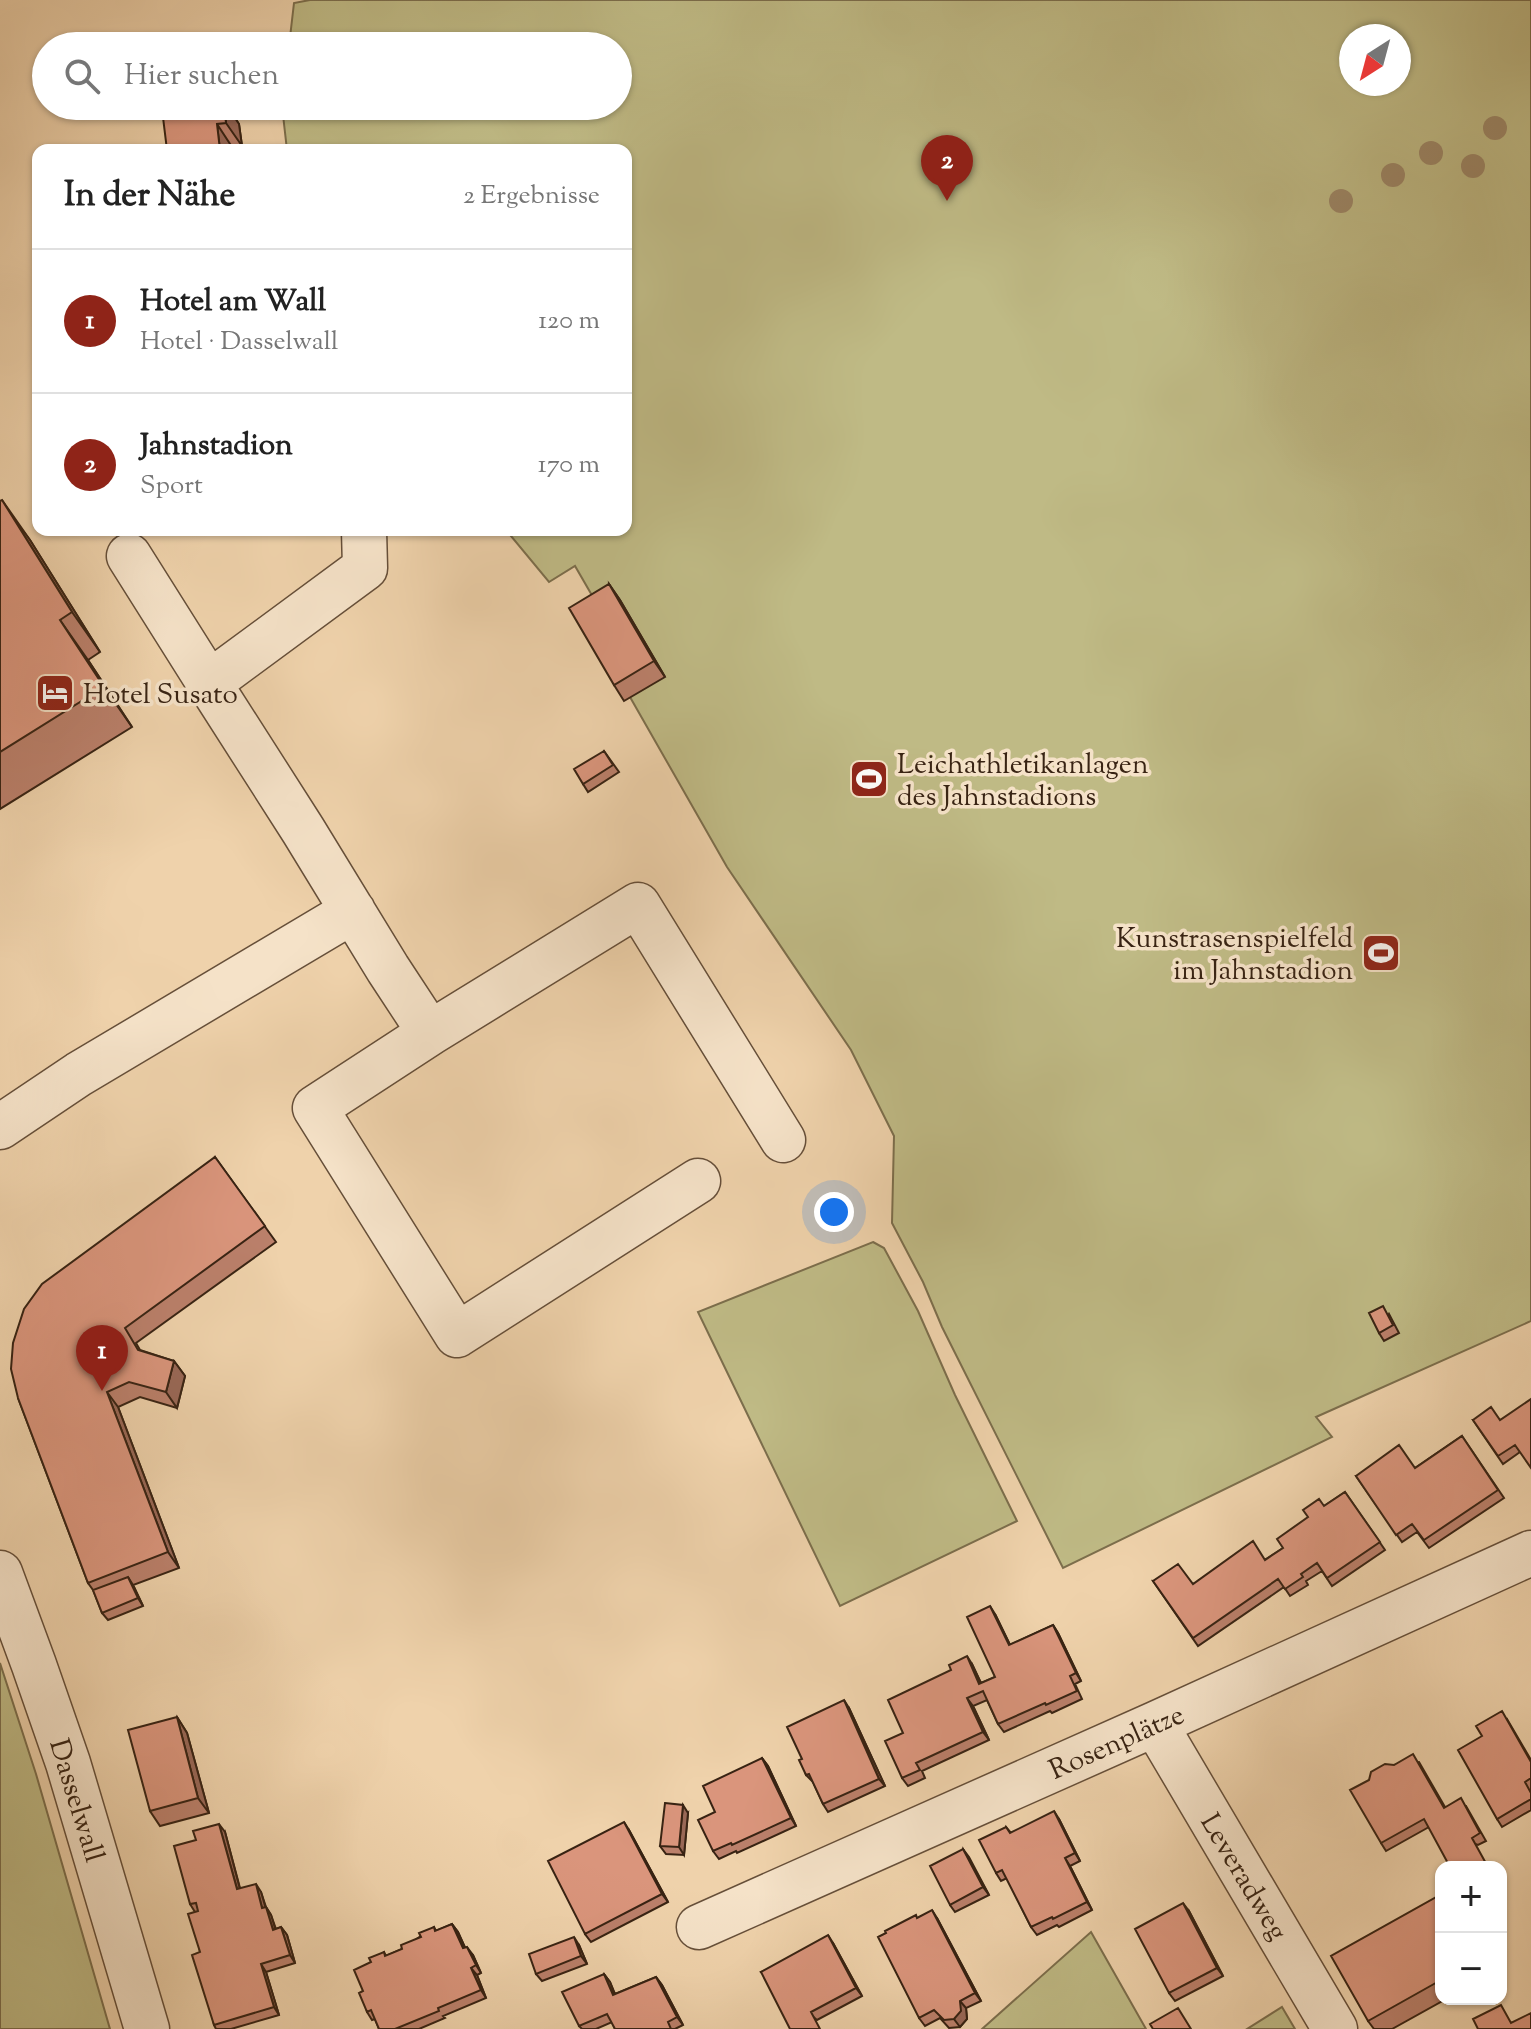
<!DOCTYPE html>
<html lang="de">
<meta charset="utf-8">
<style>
body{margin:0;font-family:"Sorts Mill Goudy",serif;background:#f2f2f2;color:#222}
.controls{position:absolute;right:24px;bottom:24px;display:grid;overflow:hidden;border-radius:16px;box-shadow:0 2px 6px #0004}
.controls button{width:72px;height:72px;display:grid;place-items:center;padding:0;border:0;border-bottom:2px solid #e0e0e0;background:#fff;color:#222;font:40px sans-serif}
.compass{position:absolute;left:1339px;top:24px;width:72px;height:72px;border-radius:50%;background:#fff;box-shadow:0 2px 6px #0004;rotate:216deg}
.you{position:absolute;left:834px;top:1212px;width:28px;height:28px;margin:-20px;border:6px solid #fff;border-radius:50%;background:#1a73e8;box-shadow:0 0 0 12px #1a73e833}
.badge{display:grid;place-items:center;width:52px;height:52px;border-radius:50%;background:#8f2418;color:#fff;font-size:26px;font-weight:700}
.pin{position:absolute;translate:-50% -66px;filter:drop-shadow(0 2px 4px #0008)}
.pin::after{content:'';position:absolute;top:42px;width:28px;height:24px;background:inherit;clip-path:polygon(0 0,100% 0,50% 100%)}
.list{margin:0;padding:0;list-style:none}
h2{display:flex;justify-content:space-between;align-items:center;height:104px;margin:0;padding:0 32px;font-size:34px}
h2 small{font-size:26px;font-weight:400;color:#767676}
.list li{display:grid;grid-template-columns:52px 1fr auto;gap:24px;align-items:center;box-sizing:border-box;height:144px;padding:0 32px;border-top:2px solid #e0e0e0}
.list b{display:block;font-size:30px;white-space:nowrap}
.list p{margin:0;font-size:26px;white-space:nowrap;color:#767676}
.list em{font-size:26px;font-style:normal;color:#767676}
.icon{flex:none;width:44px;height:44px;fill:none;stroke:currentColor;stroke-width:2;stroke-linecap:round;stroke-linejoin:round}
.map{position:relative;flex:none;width:1531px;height:2029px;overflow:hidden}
.search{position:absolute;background:#fff;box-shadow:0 2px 6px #0004;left:32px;top:32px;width:600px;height:88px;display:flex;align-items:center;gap:20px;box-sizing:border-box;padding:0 28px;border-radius:44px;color:#767676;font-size:30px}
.panel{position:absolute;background:#fff;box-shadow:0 2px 6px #0004;left:32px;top:144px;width:600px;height:392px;border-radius:16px}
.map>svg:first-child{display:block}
.green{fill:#bfba85;stroke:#7c6e4c;stroke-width:2;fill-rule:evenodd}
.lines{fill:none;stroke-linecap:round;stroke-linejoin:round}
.minor-casing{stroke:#664f39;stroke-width:47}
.minor{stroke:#f5e2c8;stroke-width:44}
.tree{fill:#9d8767}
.wall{fill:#bb806b;stroke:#382313;stroke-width:2}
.shaded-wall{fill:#996857;stroke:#382313;stroke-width:2}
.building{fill:#da957c;stroke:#382313;stroke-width:2}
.labels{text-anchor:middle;stroke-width:7;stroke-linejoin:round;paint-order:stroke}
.poi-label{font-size:28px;fill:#382313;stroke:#f5e2c8;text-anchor:start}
.street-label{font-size:28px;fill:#382313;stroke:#f5e2c8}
</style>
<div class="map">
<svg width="1531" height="2029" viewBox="0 0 1531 2029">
<rect width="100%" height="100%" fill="#efd2ab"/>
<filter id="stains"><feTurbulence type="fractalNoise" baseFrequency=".0025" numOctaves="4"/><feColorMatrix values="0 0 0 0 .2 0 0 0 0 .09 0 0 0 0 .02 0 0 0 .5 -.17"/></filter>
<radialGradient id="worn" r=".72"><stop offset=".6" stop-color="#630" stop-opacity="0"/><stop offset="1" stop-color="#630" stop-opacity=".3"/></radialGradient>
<path class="green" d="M310,0H1531V1321L1316,1417L1332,1437L1063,1568L942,1327L923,1282L892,1223L894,1136L851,1050L727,867L630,697L601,611L575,566L549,582L506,530H626V150H287L282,106H618V46H289L294,3ZM1351,36H1399V84H1351Z
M873,1242L884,1248L918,1311L955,1395L1017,1521L840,1606L698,1312Z
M0,1663L36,1774L110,2029H0Z
M1091,1932L1146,2029H982Z
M1282,2007L1295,2029H1247Z"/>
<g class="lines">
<g class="minor-casing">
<path id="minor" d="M364,530L365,568L209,683L303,830L388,969L430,1033L315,1108L457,1335L698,1181
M129,556L209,683
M430,1033L638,905L783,1140
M0,1127L79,1074L353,911
M0,1573L34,1665L68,1763L147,2029
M1155,1724L1335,2029
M699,1927L1155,1724L1531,1553"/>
</g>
<use href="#minor" class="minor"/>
</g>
<g class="tree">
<circle cx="1495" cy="128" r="12"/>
<circle cx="1431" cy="153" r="12"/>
<circle cx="1473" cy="166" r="12"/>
<circle cx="1393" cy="175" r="12"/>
<circle cx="1341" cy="201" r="12"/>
</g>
<path class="wall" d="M182,106H227L239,124L242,146L232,147L233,150H167Z
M0,501L30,540L100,652L88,660L132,727L0,809Z
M609,584L620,600L665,677L624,701L614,685Z
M604,751L619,772L588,792L583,784Z
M215,1157L276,1242L136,1343L140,1350L174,1361L185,1376L177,1408L140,1397L118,1407L179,1568L133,1585L143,1606L108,1620L102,1613L93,1590L88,1583L18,1398Z
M1389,1314L1399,1333L1384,1341L1379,1333Z
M1473,1420H1500L1520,1452L1503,1464Z
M1462,1436L1504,1498L1429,1548L1417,1532L1402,1542L1356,1476L1415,1468Z
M1345,1492L1385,1550L1332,1586L1322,1571L1306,1581L1308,1585L1290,1596L1284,1587L1198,1646L1153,1581L1193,1584L1266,1559L1283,1548L1324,1506Z
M995,1614L1010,1645L1053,1625L1058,1633L1081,1681L1075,1684L1082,1699L1052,1713L1050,1711L1004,1732L998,1724L987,1700L973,1706L989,1740L922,1771L925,1778L908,1786L902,1778L903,1733L972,1664L981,1683L995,1677Z
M849,1708L885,1786L828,1812L823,1804L813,1782L806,1775L802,1759Z
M177,1717L187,1733L209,1813L160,1826L150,1811Z
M1507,1719L1531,1760V1810L1502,1827L1497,1819L1482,1736Z
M762,1758L768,1766L796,1826L737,1853L736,1851L719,1859L713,1851L715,1812Z
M1419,1762L1445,1807L1466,1806L1486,1841L1478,1845L1429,1827L1386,1851L1381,1843L1394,1765Z
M688,1813L684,1855L666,1854L660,1846Z
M1059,1819L1080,1861L1070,1866L1092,1910L1059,1927L1057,1925L1037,1935L1031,1927L1007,1878L1001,1881L996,1873L1006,1827L1011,1833Z
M629,1830L668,1902L591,1942L585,1934Z
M225,1832L240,1888L261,1892L266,1907L271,1915L276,1929L281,1927L287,1935L295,1963L266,1972L279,2015L231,2029H216L214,2025L200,1952L195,1912L190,1904Z
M963,1849L989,1895L955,1912L950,1905Z
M1441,1896V1999H1446L1392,2029H1374L1368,2021Z
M1189,1911L1223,1976L1175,2001L1169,1993Z
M918,1918H937L981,2001L966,2008L967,2019L960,2027L949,2028L940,2018L925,2026L919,2018Z
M452,1924L458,1932L465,1948L473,1955L481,1973L477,1975L486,1998L443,2016L445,2018L419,2029H379L375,2019L372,2020L367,2012L363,1991L371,1962L384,1952L386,1956L402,1949L434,1927L436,1931Z
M833,1943L862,1996L817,2020L761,1972Z
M579,1945L587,1964L542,1981L536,1974Z
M604,1974L610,1982L615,1994L656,1977L662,1985L683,2025L675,2029H615L612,2022L596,2029H582L579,2026Z"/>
<path class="shaded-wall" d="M224,106H227L239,124L242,146L226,123Z
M217,124L232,147L233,150H220Z
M2,500L30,540L100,652L72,612Z
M609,584L620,600L665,677L654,661Z
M60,620L88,660L132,727L104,687Z
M174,1361L185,1376L177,1408L166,1392Z
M107,1392L118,1407L179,1568L168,1552Z
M128,1577L133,1585L143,1606L138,1598Z
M990,1606L995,1614L1014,1653L1009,1645Z
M1053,1625L1058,1633L1081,1681L1076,1673Z
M967,1656L972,1664L985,1692L979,1684Z
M967,1698L973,1706L989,1740L983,1732Z
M844,1700L849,1708L885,1786L879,1779Z
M177,1717L187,1733L209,1813L198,1798Z
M762,1758L768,1766L796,1826L791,1818Z
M683,1805L688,1813L684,1855L679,1847Z
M1054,1811L1059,1819L1080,1861L1075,1853Z
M624,1822L629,1830L668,1902L662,1894Z
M219,1824L225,1832L242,1897L237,1889Z
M963,1849L969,1857L989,1895L983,1887Z
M1065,1858L1070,1866L1092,1910L1087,1902Z
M256,1884L261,1892L268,1916L262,1908Z
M1183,1903L1189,1911L1223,1976L1217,1968Z
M266,1907L271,1915L278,1938L273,1930Z
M932,1910L937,1918L981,2001L975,1993Z
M452,1924L458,1932L469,1956L463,1948Z
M281,1927L287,1935L295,1963L290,1955Z
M828,1935L833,1943L862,1996L856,1988Z
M574,1937L579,1945L587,1964L581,1956Z
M467,1947L473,1955L481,1973L476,1965Z
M261,1964L266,1972L279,2015L274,2007Z
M471,1968L477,1975L486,1998L481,1990Z
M604,1974L610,1982L618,2003L613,1995Z
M656,1977L662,1985L683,2025L677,2017Z
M960,2001L966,2008L967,2019L960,2027L954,2019Z"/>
<path class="building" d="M182,106H224L226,123L217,124L220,150H167L162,109Z
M2,500L72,612L60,620L104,687L0,752V501Z
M609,584L654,661L614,685L569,608Z
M604,751L613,765L583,784L574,769Z
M215,1157L265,1226L125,1328L138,1350L174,1361L166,1392L129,1382L107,1392L168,1552L88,1583L18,1398L11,1369L13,1343L24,1309L42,1284Z
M1383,1306L1393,1325L1379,1333L1369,1313Z
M1531,1399V1468L1515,1445L1498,1456L1473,1420L1491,1407L1500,1420Z
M1462,1436L1498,1490L1424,1540L1412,1524L1396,1535L1356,1476L1399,1445L1415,1468Z
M1345,1492L1380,1542L1327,1578L1317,1563L1301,1574L1303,1577L1285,1589L1278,1579L1193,1638L1153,1581L1178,1564L1193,1584L1253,1541L1265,1560L1283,1548L1277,1539L1308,1517L1303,1510L1319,1499L1324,1506Z
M128,1577L138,1598L102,1613L93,1590Z
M990,1606L1009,1645L1053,1625L1076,1673L1070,1676L1077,1691L1046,1705L1045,1703L998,1724L983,1691L967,1698L983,1732L916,1763L920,1770L902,1778L885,1741L903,1733L888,1700L951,1670L949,1665L967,1656L979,1684L995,1677L967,1617Z
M844,1700L879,1779L823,1804L809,1774L806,1775L799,1760L802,1759L787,1727Z
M1502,1711L1531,1762V1778L1525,1782L1531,1793V1799L1497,1819L1458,1750L1482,1736L1476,1726Z
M177,1717L198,1798L150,1811L128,1730Z
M1413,1754L1444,1808L1461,1798L1480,1833L1472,1838L1488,1867H1450L1424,1819L1381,1843L1350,1790L1369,1780L1371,1772L1385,1764L1394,1765Z
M762,1758L791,1818L732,1845L731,1843L713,1851L698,1820L715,1812L703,1786Z
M665,1803L683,1805L679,1847L660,1846Z
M1054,1811L1075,1853L1065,1858L1087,1902L1053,1919L1052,1917L1031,1927L1002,1870L996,1873L979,1840L1006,1827L1010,1833Z
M624,1822L662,1894L585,1934L548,1861Z
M219,1824L237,1889L256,1884L262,1908L266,1907L273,1930L281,1927L290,1955L261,1964L274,2007L214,2025L192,1955L200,1952L188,1914L198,1911L196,1903L190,1904L174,1846L196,1840L193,1831Z
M963,1849L983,1887L950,1905L930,1866Z
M1440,1895L1441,1980L1368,2021L1331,1956Z
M1183,1903L1217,1968L1169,1993L1135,1929Z
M932,1910L975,1993L960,2001L961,2011L954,2019L944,2020L934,2010L919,2018L878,1937L886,1933L885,1931L916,1915L917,1918Z
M452,1924L463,1948L467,1947L476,1965L471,1968L481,1990L438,2008L439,2011L395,2029H379L371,2010L367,2012L359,1993L363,1991L354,1970L371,1962L369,1958L384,1952L385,1956L402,1949L401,1945L421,1937L419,1933L434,1927L435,1931Z
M828,1935L856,1988L811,2012L820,2029H790L761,1972Z
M574,1937L581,1956L536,1974L529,1954Z
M604,1974L613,1995L656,1977L677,2017L668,2022L671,2029H615L607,2014L579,2026L562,1992Z
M1501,2005L1511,2023L1531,2013V2029H1478L1473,2019Z
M1178,2008L1191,2029H1153L1150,2024Z"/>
<defs>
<g id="hotel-square" transform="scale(2)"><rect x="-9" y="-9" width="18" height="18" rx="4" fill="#8f2418" stroke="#f5e2c8"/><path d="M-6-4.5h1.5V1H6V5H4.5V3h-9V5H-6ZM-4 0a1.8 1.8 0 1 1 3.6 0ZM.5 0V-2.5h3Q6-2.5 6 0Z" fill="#fff"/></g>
<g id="stadium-square" transform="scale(2)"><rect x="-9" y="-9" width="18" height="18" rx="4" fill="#8f2418" stroke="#f5e2c8"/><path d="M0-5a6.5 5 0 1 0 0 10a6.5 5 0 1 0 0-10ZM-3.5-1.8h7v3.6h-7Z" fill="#fff"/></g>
</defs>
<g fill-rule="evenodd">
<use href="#hotel-square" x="55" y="693"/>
<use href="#stadium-square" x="869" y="779"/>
<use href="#stadium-square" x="1381" y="953"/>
</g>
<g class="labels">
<g class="poi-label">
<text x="83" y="703">Hotel Susato</text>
<text x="897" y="773">Leichathletikanlagen<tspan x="897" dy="32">des Jahnstadions</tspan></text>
<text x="1353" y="947" text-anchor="end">Kunstrasenspielfeld<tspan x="1353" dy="32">im Jahnstadion</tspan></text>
</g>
<g class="street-label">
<text transform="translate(1116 1741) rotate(-24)" y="10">Rosenplätze</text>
<text transform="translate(78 1800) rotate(73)" y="10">Dasselwall</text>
<text transform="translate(1245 1876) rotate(59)" y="10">Leveradweg</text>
</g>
</g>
<rect width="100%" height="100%" filter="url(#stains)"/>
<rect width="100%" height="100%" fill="url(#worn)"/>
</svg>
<div class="controls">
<button>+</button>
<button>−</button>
</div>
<svg class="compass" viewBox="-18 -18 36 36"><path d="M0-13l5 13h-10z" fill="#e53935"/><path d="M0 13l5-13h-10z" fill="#767676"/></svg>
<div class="you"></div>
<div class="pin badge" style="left:102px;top:1391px">1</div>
<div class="pin badge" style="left:947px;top:201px">2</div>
<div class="search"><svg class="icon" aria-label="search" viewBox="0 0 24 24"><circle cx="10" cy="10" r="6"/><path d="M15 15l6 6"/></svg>Hier suchen</div>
<section class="panel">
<h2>In der Nähe<small>2 Ergebnisse</small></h2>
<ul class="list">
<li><span class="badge">1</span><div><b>Hotel am Wall</b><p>Hotel · Dasselwall</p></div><em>120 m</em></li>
<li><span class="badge">2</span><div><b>Jahnstadion</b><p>Sport</p></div><em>170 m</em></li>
</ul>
</section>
</div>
